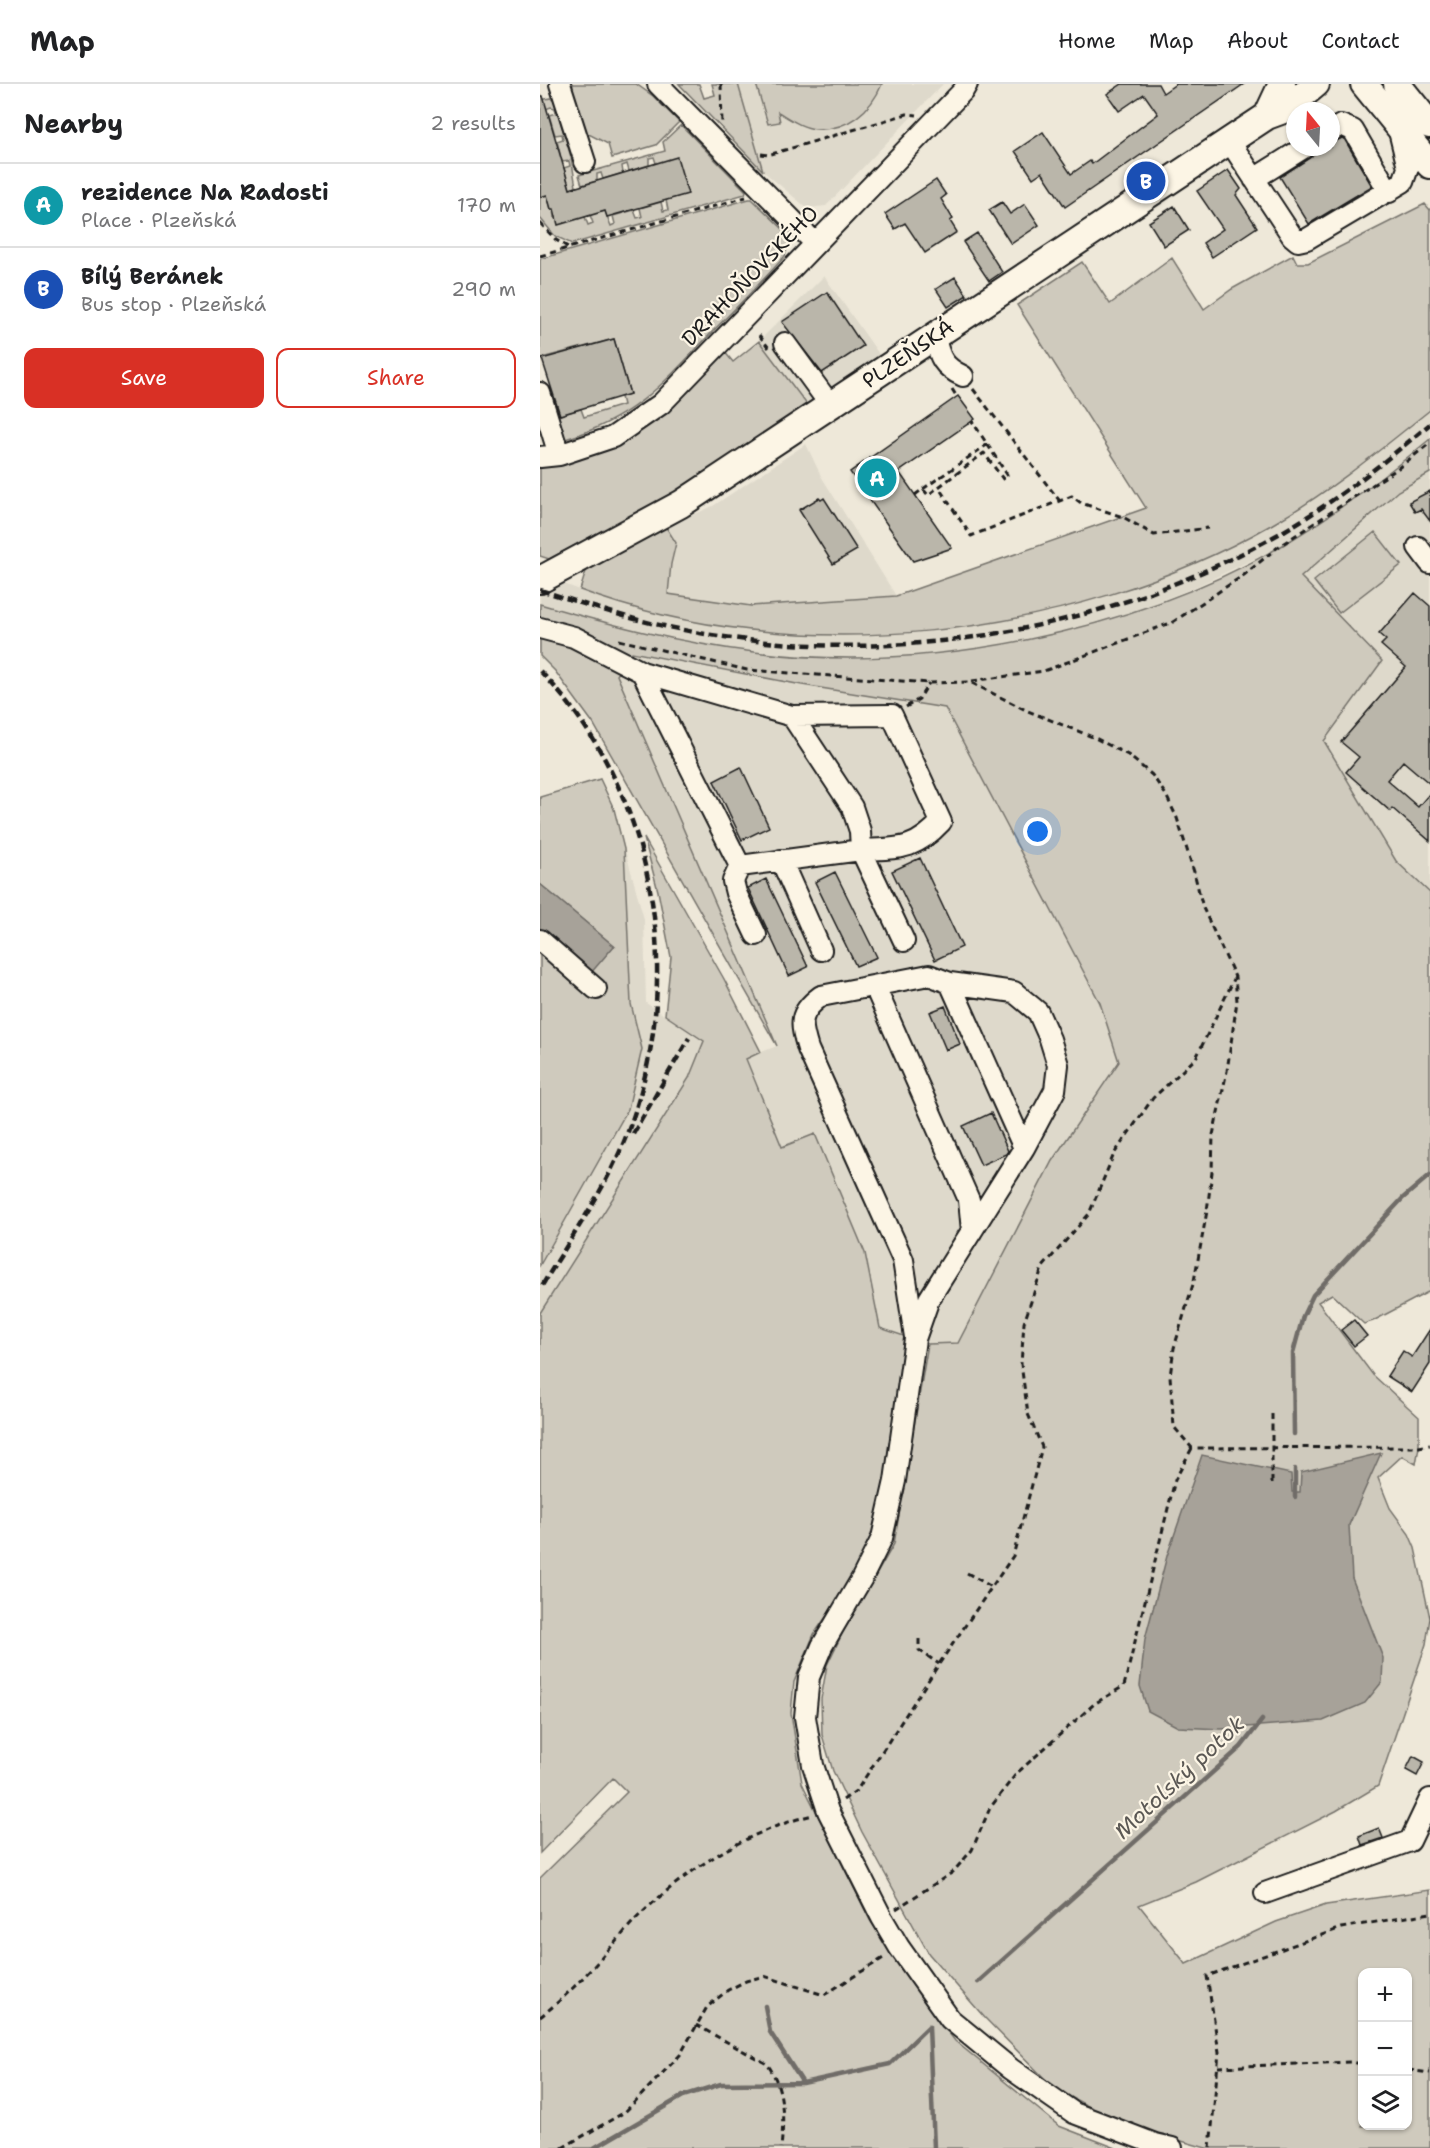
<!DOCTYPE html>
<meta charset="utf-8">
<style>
body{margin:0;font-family:"Shantell Sans",sans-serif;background:#f6f6f6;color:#202124}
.controls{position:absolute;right:18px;bottom:18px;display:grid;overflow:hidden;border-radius:12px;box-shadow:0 2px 4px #0004}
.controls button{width:54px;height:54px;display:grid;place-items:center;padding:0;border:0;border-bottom:2px solid #e0e0e0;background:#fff;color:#202124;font:30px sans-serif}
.compass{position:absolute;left:746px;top:18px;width:54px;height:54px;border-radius:50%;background:#fff;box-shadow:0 2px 4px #0004;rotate:342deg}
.you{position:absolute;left:498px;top:748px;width:21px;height:21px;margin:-15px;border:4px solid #fff;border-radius:50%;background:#1a73e8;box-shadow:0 0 0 9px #1a73e833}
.badge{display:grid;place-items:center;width:39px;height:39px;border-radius:50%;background:#d93025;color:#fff;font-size:20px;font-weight:700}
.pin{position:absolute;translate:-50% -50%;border:3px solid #fff;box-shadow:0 2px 6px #0006}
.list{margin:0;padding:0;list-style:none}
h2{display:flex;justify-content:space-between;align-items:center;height:78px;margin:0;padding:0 24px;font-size:26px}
h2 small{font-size:20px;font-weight:400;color:#757577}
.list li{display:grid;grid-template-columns:39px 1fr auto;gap:18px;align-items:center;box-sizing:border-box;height:84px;padding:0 24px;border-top:2px solid #e0e0e0}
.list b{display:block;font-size:22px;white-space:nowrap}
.list p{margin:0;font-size:20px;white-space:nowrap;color:#757577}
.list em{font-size:20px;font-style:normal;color:#757577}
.actions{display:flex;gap:12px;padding:18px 24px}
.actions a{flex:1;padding:14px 0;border:2px solid #d93025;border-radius:12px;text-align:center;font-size:21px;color:#d93025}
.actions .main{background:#d93025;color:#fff}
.icon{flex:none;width:33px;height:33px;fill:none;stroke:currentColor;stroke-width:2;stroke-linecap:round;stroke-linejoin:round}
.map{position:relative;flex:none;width:890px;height:2064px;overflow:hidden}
header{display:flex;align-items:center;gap:36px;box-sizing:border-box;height:84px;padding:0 30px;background:#fff;border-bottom:2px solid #e0e0e0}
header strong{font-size:28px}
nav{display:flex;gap:33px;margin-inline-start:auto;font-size:21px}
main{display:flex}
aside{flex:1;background:#fff}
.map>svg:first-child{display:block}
.built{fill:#ded9cb}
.green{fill:#cfcabd;stroke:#76736c;stroke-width:1.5;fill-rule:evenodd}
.water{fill:#a7a299;stroke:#6f6c67;stroke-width:1.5}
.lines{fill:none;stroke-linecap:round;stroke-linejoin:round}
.stream{stroke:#6f6c67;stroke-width:4.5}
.building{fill:#bab6aa;stroke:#1c1c1c;stroke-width:1.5}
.minor-casing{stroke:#1c1c1c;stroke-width:24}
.major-casing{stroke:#1c1c1c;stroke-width:30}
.path{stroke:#1c1c1c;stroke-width:3;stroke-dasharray:6 4.5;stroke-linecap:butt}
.minor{stroke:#fcf5e5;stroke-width:20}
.major{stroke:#fcf5e5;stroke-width:26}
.rail{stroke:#1c1c1c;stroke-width:4.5;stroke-dasharray:9 4.5;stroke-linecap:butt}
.labels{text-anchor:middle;stroke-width:4.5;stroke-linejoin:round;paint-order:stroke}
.street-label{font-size:21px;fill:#1c1c1c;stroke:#fcf5e5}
.water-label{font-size:22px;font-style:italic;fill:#5b5854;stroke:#fcf5e5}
</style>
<header>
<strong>Map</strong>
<nav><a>Home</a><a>Map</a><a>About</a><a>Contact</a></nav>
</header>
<main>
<aside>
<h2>Nearby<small>2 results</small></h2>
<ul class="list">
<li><span class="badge" style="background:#0f9aa8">A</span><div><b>rezidence Na Radosti</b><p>Place · Plzeňská</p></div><em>170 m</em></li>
<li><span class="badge" style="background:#1a4fb4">B</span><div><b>Bílý Beránek</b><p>Bus stop · Plzeňská</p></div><em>290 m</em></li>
</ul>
<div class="actions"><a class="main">Save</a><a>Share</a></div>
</aside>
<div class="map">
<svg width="890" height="2064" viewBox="0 0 890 2064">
<rect width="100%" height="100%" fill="#eee8d9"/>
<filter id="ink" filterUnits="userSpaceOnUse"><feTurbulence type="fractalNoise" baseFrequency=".0167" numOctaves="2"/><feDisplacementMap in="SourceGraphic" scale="12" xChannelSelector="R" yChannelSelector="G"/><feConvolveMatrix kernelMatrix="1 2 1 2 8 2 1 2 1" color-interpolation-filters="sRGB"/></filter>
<g filter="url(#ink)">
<path class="built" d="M198,0H403L286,122L267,124L223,87Z
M284,192L341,273L268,322L219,257Z
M890,326V355L840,396L786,435L741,462L655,503L601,525L515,550L416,568L323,574L275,573L216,569L120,553L0,520V491L64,515L125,531L219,546L367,549L413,545L510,528L593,503L646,483L730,442L826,378Z
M266,360L281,392L356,512L211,522L127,510L136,459L126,443L173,422Z
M890,389V809L856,777L784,657L761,493L858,407Z
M92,568L262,601L405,624L560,919L579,978L512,1077L418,1259L388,1260L340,1244L325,1169L275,1050L242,1063L206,974L237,962L77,591Z
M60,695L74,725L104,835L106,919L164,957L149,994L0,1229V713Z"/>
<path class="green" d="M33,0H96L113,12L139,38L116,61L72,74L68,60L37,44L26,7L32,6Z
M139,0H159L164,14L175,11L172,0H198L223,87Z
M216,0H342C331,27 307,47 276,45C262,44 250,35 238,28L240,38L228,40Z
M11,14L14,16L31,73L36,103L30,105L24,84L30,82L29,77L22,78L17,57L23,55L22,50L15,51L9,31L16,29L15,24L11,23L0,27V16Z
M141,41L206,107L205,110L32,160L15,152L0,134V113L7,111L11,125H14L15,134L45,133L48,141L53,139L50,131L65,127L71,142L75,140L73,132L94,126L97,134L102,133L100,124L121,118L123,127L128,126L126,116L147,110L144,97L145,96L116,79L114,73L109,74V81L89,87L87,80L82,82L83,89L63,95L61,89L57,90V97L42,101L39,91L125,67L123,58Z
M209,115H212L242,144L249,156L245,172C223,197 199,221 175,245C128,295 94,336 25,355L21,351L10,315L14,312L20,331L41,325L44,333L83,321L81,313L90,310L74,255L2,274L0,277V175Z
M885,120L890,126V326C839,367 788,409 731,441C533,555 254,587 40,506L47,484L126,443L136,459L131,480L128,510L211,522L356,512L606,424L477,221L542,178L570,220L632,174L664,225L692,205L753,171L757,179H768Z
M219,257L268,322L135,409L9,475L0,472V384L27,378L184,267L193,278Z
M890,355V389L858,407L761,493L842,577L784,657L856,777L890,809V1207L833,1237L824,1240L792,1210L778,1218L833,1291L879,1333V1363L876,1380L862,1372L838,1394L850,1424L869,1450L875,1464L890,1534L886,1560L838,1702L796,1727L656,1798L599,1821L646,1880L736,1838L786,1821L890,1806V2064H666L610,2048L570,2034L514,2004L445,1934L389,1870L322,1748L293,1687L282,1651L281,1615L287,1581L304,1546L354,1460L388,1260L418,1259L512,1077L579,978L560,919L405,624L262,601L92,568L77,591L237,962L53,639L15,587L0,572V520C71,541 140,559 214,568C388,590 591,549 743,461C795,430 843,394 890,355ZM822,1888H868V2042H822Z
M835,448L861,481L799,529L774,497Z
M60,695L74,725L84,765L91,920L102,965L88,1025L0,1181V848L74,862L0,800V713Z
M104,754L184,895L221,968L206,975L242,1063L275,1050L325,1169L340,1244L367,1253L356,1350L333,1450L306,1504L274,1550L254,1598L251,1629L262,1699L330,1836L386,1919L415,1957L519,2042L576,2064H0V1794L87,1708L73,1694L0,1769V1229L149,994L164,957L125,931L131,873L118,807Z"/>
<path class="water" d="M0,800L74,862L50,890L0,848Z
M841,1369L809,1441L812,1494L843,1574L842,1598L825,1619L783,1637L681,1645L638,1643L608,1627L600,1602L605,1555L627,1472L662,1371L751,1390L752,1408H760L761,1388Z"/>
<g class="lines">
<path class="stream" d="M754,1350L753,1269L763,1232L773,1211L863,1114L890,1091
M755,1385V1413
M438,1898L701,1663L722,1636
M225,1922L230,1948L263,1999
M389,1942L394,2064
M54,2064L143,2012L181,2000L263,1999L350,1980L389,1942"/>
</g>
<path class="building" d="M582,0H618L623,9L636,0H704L525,123L502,88L493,94L475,67L503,48L531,90L550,77L552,80L618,30L604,10L579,27L567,10Z
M0,12H3L30,105L137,73L148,110L67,133L65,127L18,141L14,125H11L7,111L0,113Z
M802,54L805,56L832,102L769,140L740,93L771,73L776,67L782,63H791V59Z
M688,86L701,105L696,111L717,143L672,173L663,159L683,145L657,107Z
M396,96L406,111L401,115L413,135L410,137L417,148L385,169L365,139L355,145L345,130Z
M462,118L470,130L485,120L499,141L471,160L449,126Z
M634,122L649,146L624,162L609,138Z
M437,149L462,188L449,197L423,158Z
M415,193L427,211L408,223L396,205Z
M287,208L323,262L282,289L242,238Z
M74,255L90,310L20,331L2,275Z
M418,312L435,335L359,388L412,464L373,477L310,388Z
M890,407V437L881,425L875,428L869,418Z
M279,414L281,416L284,414L317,466L293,480L259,426Z
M875,509L890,522V700L863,677L847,696L878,723L890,709V757L852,724L850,727L806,688L819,673L801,658L866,583L841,561L846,556L839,550Z
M201,683L229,743L202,756L174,697Z
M380,774L422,863L395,876L352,787Z
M295,788L337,873L316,882L275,798Z
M226,795L268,883L249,892L208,804Z
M405,922L420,960L406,966L390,928Z
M451,1029L468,1067L466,1070L441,1081L423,1042Z
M814,1236L827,1252L814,1262L801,1246Z
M890,1245V1280L872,1308L847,1292L863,1267L872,1273Z
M873,1672L884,1678L877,1692L866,1686Z
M839,1744L843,1754L822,1761L819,1752Z"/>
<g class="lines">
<g class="minor-casing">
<path id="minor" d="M20,0L45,78
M118,0L275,159
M791,47L801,41L813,46L849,108
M690,58L752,152L758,157L767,155L863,98L868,84L859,47
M714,95L765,63
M395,253C399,273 403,283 423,292
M245,259L291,322
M0,309L19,371
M0,373L19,371L73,353L121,320L423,7L427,0
M878,463L890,479
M0,544L34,553L102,588L252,632L352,631L401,738C374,767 359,764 321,766L320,747L312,723L252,632
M102,588L200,782L321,766L364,857
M241,776L281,866
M200,782L193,797L196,809L216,851
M0,856L56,905
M410,899L474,908L498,928L510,955L518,981L515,1006L484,1064L389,1215L375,1255L355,1397L342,1454L322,1494L282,1562L269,1593L265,1633L273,1681L288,1727L342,1834L359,1863L410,1935L471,1985L534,2029L615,2060L632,2064
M335,903L429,1116L432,1147
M375,1253L363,1176L268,965C260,939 258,929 281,912L389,891L410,899L484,1064
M725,1809L870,1757L890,1715"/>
</g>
<g class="major-casing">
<path id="major" d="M824,0L890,81
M857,0L890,41
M727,32L742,0
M0,496L141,420L727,32L746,25L776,0"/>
</g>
<path class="path" d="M181,0L182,41
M221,70L228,71L367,30L377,31
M0,139L16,156L28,163
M0,172L206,113
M219,251L229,264
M412,305L417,313
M433,305L519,416
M383,405L448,360
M401,407L431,452L532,412L541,419L583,433L614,451L668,444
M375,411L383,405L388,411L444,369L463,395L468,392L432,337
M79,556L207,586L389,599L430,598L488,627L555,654L588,671L612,691L626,711L637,734L654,788L663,824L695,893L697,917L687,987L673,1051L672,1088L667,1127L654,1197L634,1264L630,1292L634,1343L652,1364L879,1363L890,1361
M432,597L504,587L633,538L704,491L738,463L857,385L890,359
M366,623L379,615L389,599
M732,1330V1403
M427,1489L452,1503
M379,1555V1566L399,1580
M303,1716L317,1706L399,1580L473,1472L502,1363L488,1330L481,1280L484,1239L502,1184L549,1130L574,1070L613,1014L656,974L695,893
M356,1825L413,1788L432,1766L450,1724L476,1690L554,1620L584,1602L635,1396L652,1364
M0,1933C27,1912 49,1888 72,1862C82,1851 92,1838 103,1828C150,1783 210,1746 273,1731
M156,1941L227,1980C245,2004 244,2035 241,2064
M678,1983L811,1978L822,1980
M868,1986L890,1989
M22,2064L85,2028L140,1971L167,1923L188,1906L206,1897L224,1892L284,1911L345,1873
M670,2064L679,1968L667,1892L801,1844L890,1829"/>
<use href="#minor" class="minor"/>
<use href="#major" class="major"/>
<path class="rail" d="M0,506C41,519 82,533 124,542C330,587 550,555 735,452C791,421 841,381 890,340
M0,587C120,710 148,903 83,1060C62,1111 28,1158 0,1205
M93,1050L149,954"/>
</g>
</g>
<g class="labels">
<g class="street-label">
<text transform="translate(210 192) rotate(-46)" y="7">DRAHOŇOVSKÉHO</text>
<text transform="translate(368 270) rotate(-34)" y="7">PLZEŇSKÁ</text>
</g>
<g class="water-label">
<text transform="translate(639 1693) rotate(-43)" y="8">Motolský potok</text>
</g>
</g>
</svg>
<div class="controls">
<button>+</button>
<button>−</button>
<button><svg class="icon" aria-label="layers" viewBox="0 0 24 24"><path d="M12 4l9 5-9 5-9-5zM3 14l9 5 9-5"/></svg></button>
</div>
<svg class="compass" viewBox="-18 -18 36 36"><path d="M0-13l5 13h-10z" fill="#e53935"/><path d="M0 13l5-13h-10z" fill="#757577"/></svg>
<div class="you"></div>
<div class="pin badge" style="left:337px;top:394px;background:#0f9aa8">A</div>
<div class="pin badge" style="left:606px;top:97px;background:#1a4fb4">B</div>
</div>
</main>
